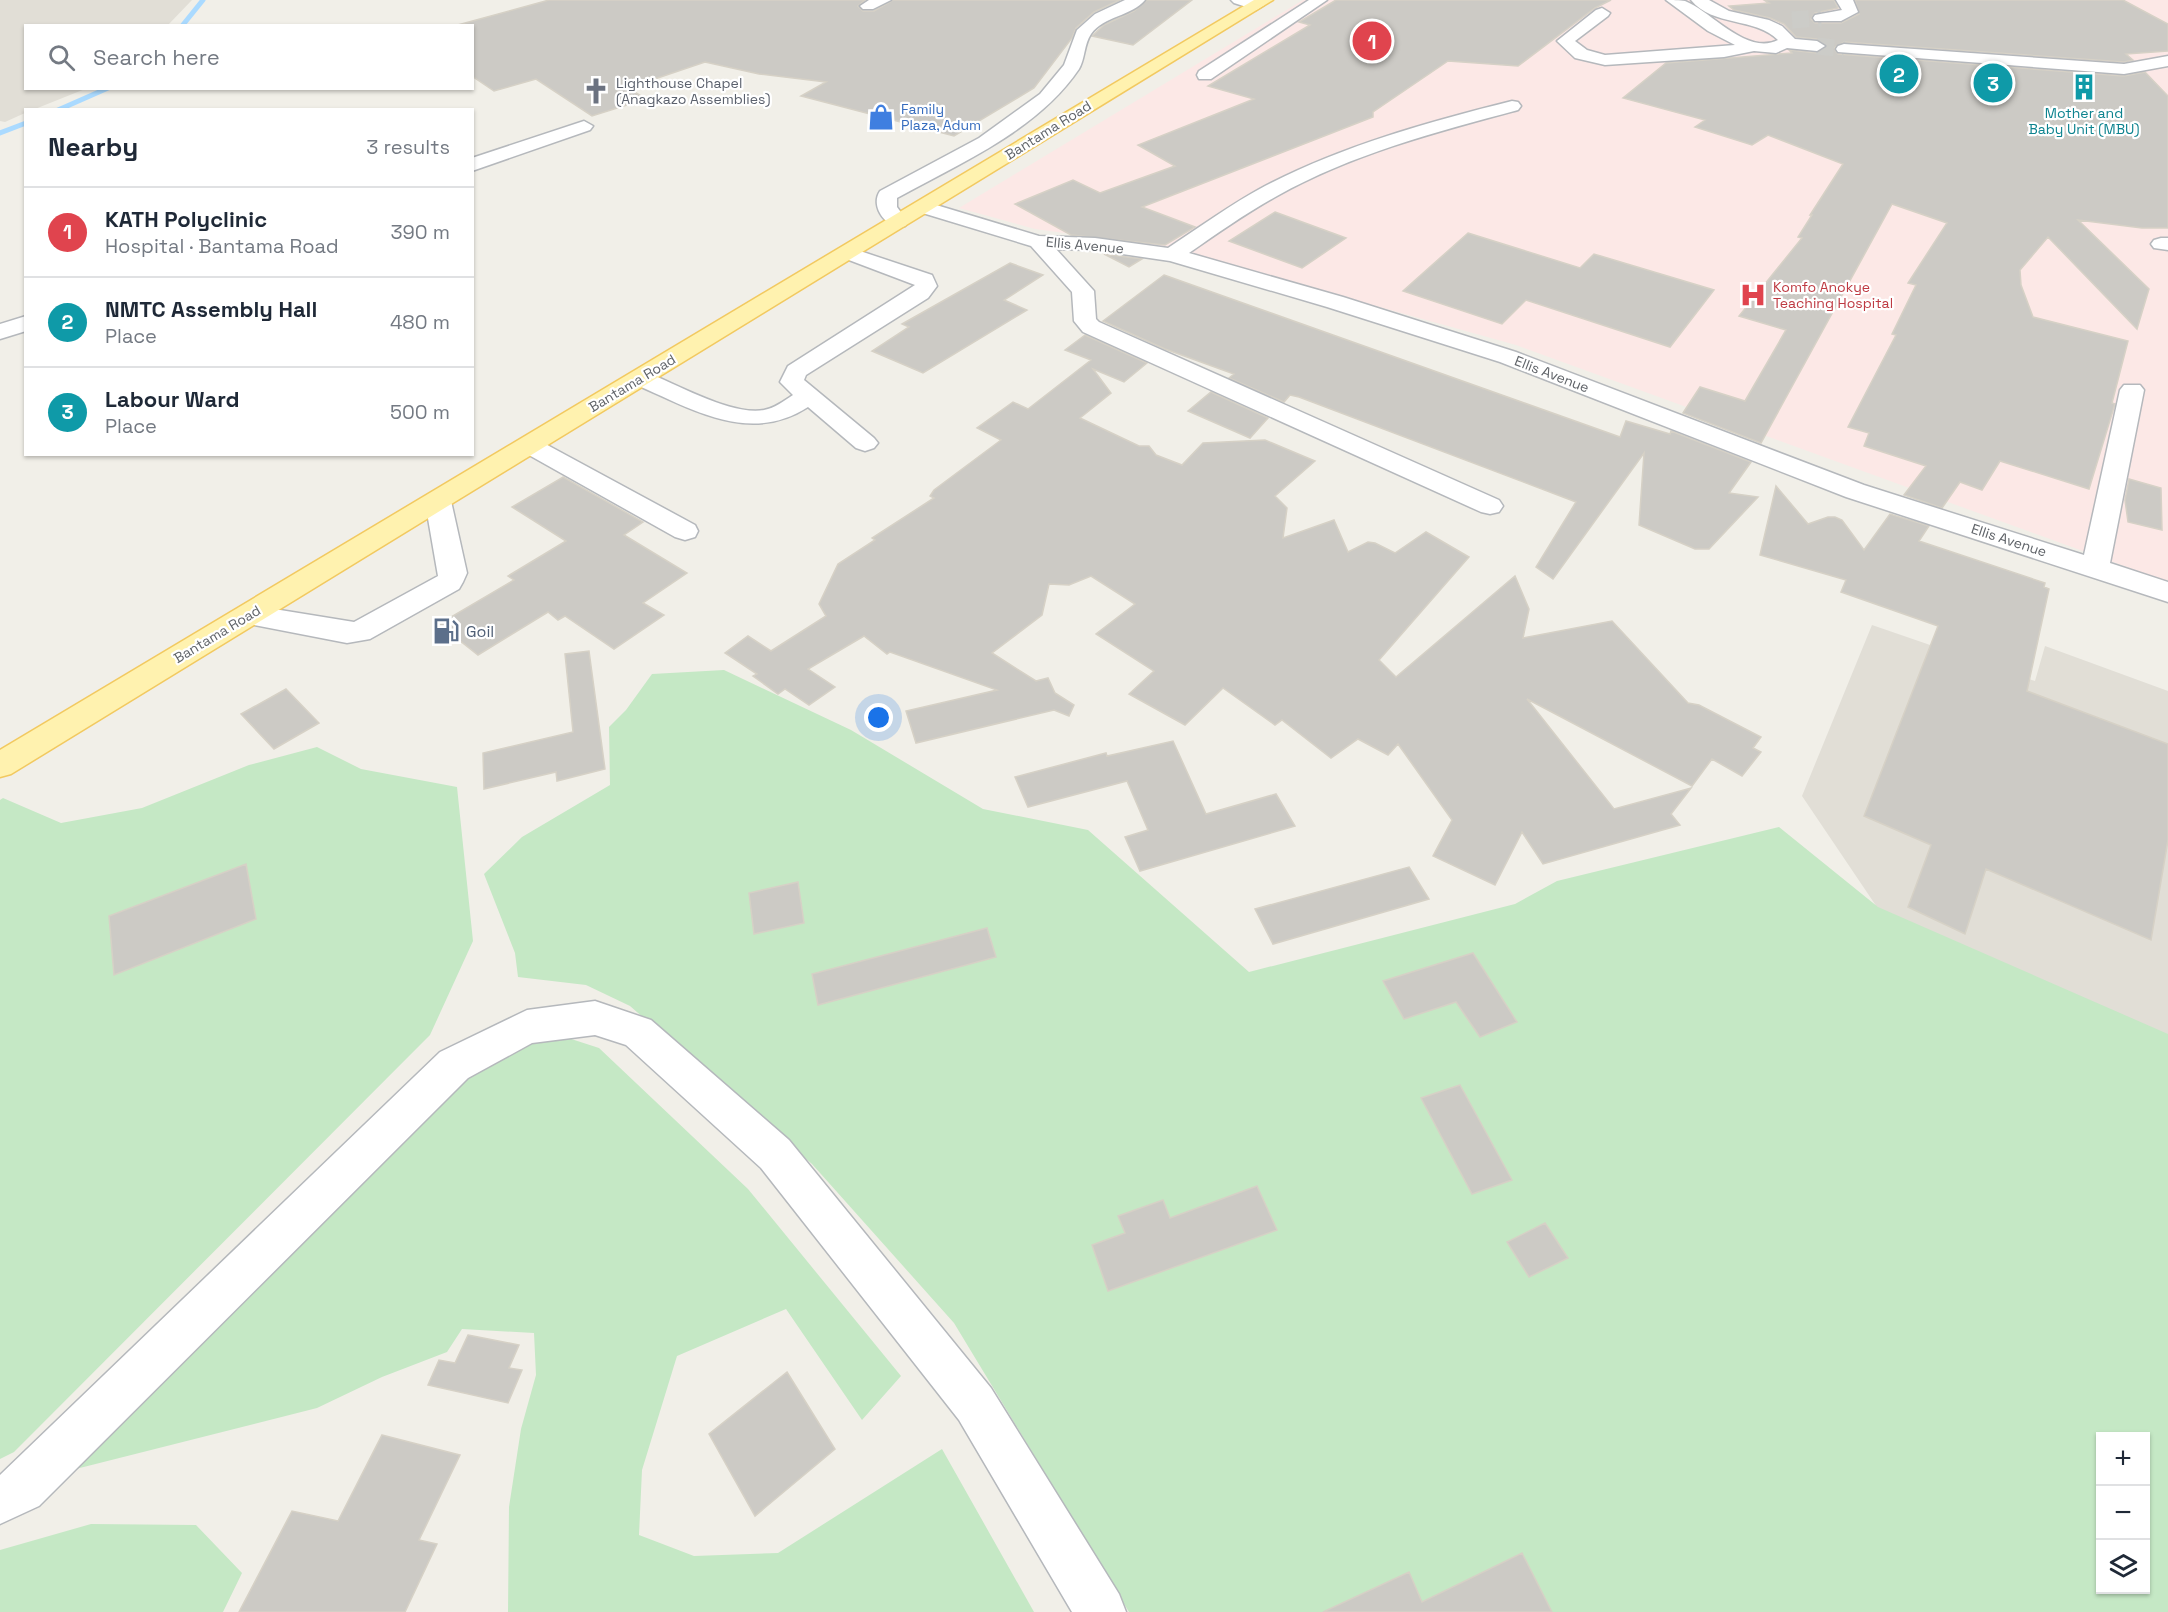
<!DOCTYPE html>
<meta charset="utf-8">
<style>
body{margin:0;font-family:"Space Grotesk",sans-serif;background:#f6f6f7;color:#1f2937}
.controls{position:absolute;right:18px;bottom:18px;display:grid;overflow:hidden;border-radius:0px;box-shadow:0 2px 4px #0004}
.controls button{width:54px;height:54px;display:grid;place-items:center;padding:0;border:0;border-bottom:2px solid #e0e1e3;background:#fff;color:#1f2937;font:30px sans-serif}
.you{position:absolute;left:879px;top:718px;width:21px;height:21px;margin:-15px;border:4px solid #fff;border-radius:50%;background:#1a73e8;box-shadow:0 0 0 9px #1a73e833}
.badge{display:grid;place-items:center;width:39px;height:39px;border-radius:50%;background:#ea4335;color:#fff;font-size:20px;font-weight:700}
.pin{position:absolute;translate:-50% -50%;border:3px solid #fff;box-shadow:0 2px 6px #0006}
.list{margin:0;padding:0;list-style:none}
h2{display:flex;justify-content:space-between;align-items:center;height:78px;margin:0;padding:0 24px;font-size:26px}
h2 small{font-size:20px;font-weight:400;color:#747a83}
.list li{display:grid;grid-template-columns:39px 1fr auto;gap:18px;align-items:center;box-sizing:border-box;height:90px;padding:0 24px;border-top:2px solid #e0e1e3}
.list b{display:block;font-size:22px;white-space:nowrap}
.list p{margin:0;font-size:20px;white-space:nowrap;color:#747a83}
.list em{font-size:20px;font-style:normal;color:#747a83}
.icon{flex:none;width:33px;height:33px;fill:none;stroke:currentColor;stroke-width:2;stroke-linecap:round;stroke-linejoin:round}
.map{position:relative;flex:none;width:2168px;height:1612px;overflow:hidden}
.search{position:absolute;background:#fff;box-shadow:0 2px 4px #0004;left:24px;top:24px;width:450px;height:66px;display:flex;align-items:center;gap:15px;box-sizing:border-box;padding:0 21px;border-radius:0px;color:#747a83;font-size:22px}
.panel{position:absolute;background:#fff;box-shadow:0 2px 4px #0004;left:24px;top:108px;width:450px;height:348px;border-radius:0px}
.map>svg:first-child{display:block}
.education{fill:#e1ded6}
.medical{fill:#fce8e6}
.green{fill:#c5e8c5;fill-rule:evenodd}
.lines{fill:none;stroke-linecap:round;stroke-linejoin:round}
.stream{stroke:#aadaff;stroke-width:5}
.building{fill:#cccac5;stroke:#d6d1c6;stroke-width:1.5}
.minor-tunnel{stroke:#ccccc8;stroke-width:17;stroke-dasharray:17 9;stroke-linecap:butt}
.minor-casing{stroke:#b5b8bc;stroke-width:3}
.major-casing{stroke:#f2c960;stroke-width:3}
.minor{fill:#fff;fill-rule:evenodd}
.major{fill:#fff2af;fill-rule:evenodd}
.labels{text-anchor:middle;stroke-width:4.5;stroke-linejoin:round;paint-order:stroke}
.far-worship-label{font-size:14px;fill:#5b616d;stroke:#fff;text-anchor:start}
.far-shop-label{font-size:14px;fill:#366cbe;stroke:#fff;text-anchor:start}
.far-culture-label{font-size:14px;fill:#0d838f;stroke:#fff}
.far-street-label{font-size:14px;fill:#5f6368;stroke:#fff}
.far-health-label{font-size:14px;fill:#be3a42;stroke:#fff;text-anchor:start}
.service-label{font-size:16px;fill:#4e5e75;stroke:#fff;text-anchor:start}
</style>
<div class="map">
<svg width="2168" height="1612" viewBox="0 0 2168 1612">
<rect width="100%" height="100%" fill="#f1efe8"/>
<path class="education" d="M0,0H192L168,25L26,26V88L85,89L35,109L26,110L25,113L5,122L0,121Z
M1872,625L2035,681L2045,646L2168,691V1047L1887,922L1802,796Z"/>
<path class="medical" d="M1303,0H2168V582L1516,345L1161,246L1035,229L959,208Z"/>
<path class="green" d="M724,670L851,730L983,809L1088,830L1249,972L1515,904L1557,881L1779,827L1878,907L2168,1034V1612H1129L954,1323L812,1164L630,1006L586,985L518,977L515,953L484,874L522,837L610,785L609,727L626,710L652,674ZM2100,1436H2146V1590H2100Z
M317,747L361,769L457,787L473,941L430,1035L14,1452L0,1459V800L3,798L61,823L142,808L249,765Z
M562,1036L599,1048L748,1189L901,1376L862,1420L786,1309L677,1356L642,1470L639,1535L694,1556L778,1553L942,1449L1034,1612H508L509,1507L521,1429L536,1375L534,1333L462,1329L447,1352L382,1377L317,1408L52,1475L464,1071L512,1046Z
M91,1524L196,1525L242,1573L223,1612H0V1550Z"/>
<g class="lines">
<path class="stream" d="M182,26L203,0
M58,110L108,88
M0,133L26,123"/>
</g>
<path class="building" d="M549,0H865L858,6L863,11H874L893,0H1120L1094,12L1076,28L1072,38L1034,88L954,136L801,96L826,82L759,74L705,62L628,88L646,99L592,116L536,79L494,91L472,76V26H454Z
M1147,0H1192L1133,45L1092,36L1104,25L1134,11Z
M1336,0H1611L1595,8L1518,66L1448,61L1373,112V117L1142,207L1195,227L1165,245L1071,235L1015,204L1073,180L1100,193L1175,166L1138,145L1254,99L1208,86L1310,25L1299,22Z
M1764,0H1834L1838,8L1815,13L1811,19L1815,23H1841L1859,14L1855,0H2123L2168,24V51L2126,54L2133,60L2124,62L1844,42L1834,48L1838,54L2124,76L2145,72L2168,96V228H2142L2078,220L2149,289L2137,329L2048,237L2020,270L2021,285L2033,317L2128,341L2112,403L2115,404L2089,489L2000,461L1982,490L1960,482L1942,508L1904,495L1926,466L1864,446L1869,433L1848,427L1896,335L1892,334L1916,285L1908,283L1947,223L1892,204L1761,443L1683,413L1700,387L1745,401L1786,330L1739,316L1802,238L1798,237L1812,215H1810L1843,164L1768,135L1752,145L1695,127L1705,120L1623,98L1666,63L1792,53L1789,50L1817,53L1827,47L1817,39L1796,37L1784,24L1770,18L1734,10L1729,6L1769,3Z
M1275,212L1346,238L1302,268L1229,241Z
M1468,233L1580,268L1594,254L1714,290L1670,347L1526,300L1502,324L1403,291Z
M1104,254L1142,259L1129,267Z
M1010,263L1043,275L1004,300L1027,310L923,373L872,351L909,327L902,324Z
M1164,275L1620,437L1626,421L1670,434L1671,431L1751,462L1729,493L1758,497L1709,549H1695L1639,525L1644,453L1553,579L1536,567L1576,502L1299,397L1290,395L1284,402L1229,378L1234,374L1165,349L1103,321Z
M1085,335L1147,363L1124,382L1093,369L1111,393L1080,418L1139,446H1149L1156,455L1182,465L1203,443L1265,440L1315,461L1275,496L1287,508L1283,538L1334,520L1348,552L1368,542L1375,543L1395,553L1426,532L1469,557L1379,660L1396,677L1515,576L1529,609L1523,638L1612,621L1688,703L1699,705L1761,737L1753,748L1761,752L1742,776L1712,759L1692,786L1527,699L1614,809L1691,788L1671,814L1680,825L1543,864L1522,832L1495,885L1433,856L1452,820L1398,744L1388,755L1358,739L1331,758L1282,720L1275,725L1223,688L1185,725L1129,694L1154,671L1096,634L1135,604L1091,576L1069,585L1049,584L1042,615L992,653L1036,681L1048,678L1055,693L1074,705L1069,716L1054,710L916,743L906,711L997,690L890,652L887,654L864,636L808,669L835,687L809,705L785,689L778,694L753,676L757,674L725,653L748,636L771,651L826,616L819,604L838,564L875,540L872,538L934,498L930,496L934,490L1001,440L977,428L1013,402L1028,409L1091,360L1065,350Z
M1211,392L1268,418L1250,438L1188,411Z
M563,477L643,522L624,535L687,573L643,603L664,615L614,649L565,616L558,620L548,612L478,655L439,624L514,580L508,576L566,541L512,507Z
M2129,479L2161,488L2162,530L2128,522L2125,500Z
M1776,486L1808,524L1828,517H1835L1842,520L1864,550L1890,514L1929,526L1919,541L2045,583L2044,587L2049,589L2027,691L2168,744V840L2151,940L1986,869L1965,934L1908,907L1931,845L1864,816L1938,626L1841,592L1846,580L1760,555Z
M589,651L605,769L557,781L556,772L484,789L483,753L573,732L565,654Z
M286,689L319,723L274,749L241,714Z
M1173,741L1206,814L1276,794L1295,826L1140,871L1125,837L1148,830L1127,781L1028,807L1015,777L1106,753L1107,756Z
M246,864L256,919L114,975L109,916Z
M1409,867L1429,899L1273,944L1255,909Z
M798,882L804,923L754,934L749,893Z
M987,928L996,957L818,1005L812,974Z
M1473,953L1517,1022L1480,1037L1456,1002L1404,1019L1383,981Z
M1460,1085L1512,1180L1472,1194L1421,1098Z
M1257,1186L1277,1230L1108,1291L1092,1245L1125,1233L1118,1216L1163,1200L1170,1218Z
M1545,1223L1568,1258L1529,1277L1507,1242Z
M468,1335L519,1345L509,1368L522,1370L508,1403L428,1385L439,1360L455,1363Z
M787,1372L835,1449L755,1516L709,1434Z
M382,1435L460,1455L419,1540L437,1544L405,1612H239L292,1511L338,1521Z
M1522,1553L1552,1612H1323L1409,1572L1422,1602Z"/>
<g class="lines">
<path class="minor-tunnel" d="M1792,20L1821,18
M1817,46L1844,49"/>
<g class="minor-casing">
<path id="minor" d="M869,0H891L873,9H863L860,6Z
M1125,0H1145C1132,16 1104,16 1091,34C1084,44 1085,59 1079,69C1037,131 960,163 897,198V207L908,222L905,226C888,231 869,207 880,191L979,138L1040,94L1064,65L1077,30L1095,14Z
M1231,0H1256L1264,5L1256,10L1234,3Z
M1309,0H1327L1211,79H1199L1197,75L1199,71Z
M1666,0C1672,0 1680,0 1685,1C1711,11 1747,56 1778,40C1755,17 1713,27 1691,0H1709L1729,11L1769,20L1782,26L1795,39L1817,41L1825,46L1817,51L1787,48L1776,53L1754,51L1724,57L1605,65L1575,58L1557,41L1596,10L1602,8L1610,13L1608,16L1575,41L1587,50L1605,55L1735,45L1708,31Z
M1836,0H1853L1858,12L1841,21H1815L1813,18L1815,15L1842,10Z
M1844,44L2124,64L2168,56V66L2124,74L1838,52L1836,49L1838,46Z
M1512,101L1518,102L1521,106L1518,110C1436,132 1352,154 1277,196C1246,213 1218,233 1189,253L1343,297L1516,352L1864,485L2084,555L2120,390L2124,385H2140L2144,390L2110,563L2168,582V602L1846,497L1500,362L1327,307L1170,261L1095,250L1056,249L1094,291L1096,319L1099,322L1499,500L1503,506L1499,512L1490,514L1481,512L1083,332L1074,321L1072,292L1031,246L916,211L913,207L916,203L923,201L1039,236L1095,238L1168,248C1200,227 1231,204 1265,186C1342,146 1428,122 1512,101Z
M584,121L593,126L590,130L472,171V158Z
M2161,238H2168V250L2154,248L2151,244L2154,240Z
M848,247L932,275L937,286L928,298L806,375L804,380L874,438L878,443L874,448L865,451L856,448L808,407C748,446 689,407 632,383L628,378L632,373H648C678,385 733,416 764,410C775,408 784,401 793,395L780,382L788,366L915,285L841,257L838,253L841,249Z
M26,316V331L0,339V324Z
M529,437L538,440L695,525L698,531L695,537L685,540L675,537L520,450L516,445L520,440Z
M438,493L447,495L451,501L467,573L463,582L459,589L370,639L347,643L239,622L235,615L239,608L249,605L354,622L438,576L425,501L429,495Z
M595,1001L651,1020L789,1140L991,1388L1119,1594L1126,1612H1072L959,1420L761,1168L626,1045L595,1035L532,1043L468,1078L39,1506L0,1524V1475L440,1052L527,1010Z"/>
</g>
<g class="major-casing">
<path id="major" d="M1254,0H1273L11,774L0,777V750Z"/>
</g>
<use href="#minor" class="minor"/>
<use href="#major" class="major"/>
</g>
<defs>
<g id="building-bare" transform="scale(2.07)"><path d="M-4-6H4V6H1V3H-1V6H-4ZM-2.5-4.3h1.7v1.8h-1.7ZM.8-4.3h1.7v1.8H.8ZM-2.5-1h1.7V.8h-1.7ZM.8-1h1.7V.8H.8Z" fill="#0f9aa8" stroke="#fff" stroke-width="2.5" paint-order="stroke"/></g>
<g id="church-bare" transform="scale(2.07)"><path d="M-1.2-6h2.4v3.5h3.3v2.4h-3.3V6h-2.4V-.1h-3.3v-2.4h3.3Z" fill="#6b7280" stroke="#fff" stroke-width="2.5" paint-order="stroke"/></g>
<g id="shop-bare" transform="scale(2.07)"><path d="M-5-2.5h2.3a2.7 3.5 0 0 1 5.4 0H5L5.5 6h-11ZM-1.5-2.5h3a1.5 2.3 0 0 0-3 0Z" fill="#3f7fe0" stroke="#fff" stroke-width="2.5" paint-order="stroke"/></g>
<g id="hospital-bare" transform="scale(2.07)"><path d="M-5-5h3v3.5h4V-5h3V5h-3V1.5h-4V5h-3Z" fill="#e0444e" stroke="#fff" stroke-width="2.5" paint-order="stroke"/></g>
<g id="fuel-bare" transform="scale(2.07)"><path d="M-5.5-6h7V0h2V4h1.3V-2.5L3-4.5l.8-.8L6-3V5H2.5V1h-1V6h-7ZM-4.2-4.7v3.2H.2V-4.7Z" fill="#5c6f8a" stroke="#fff" stroke-width="2.5" paint-order="stroke"/></g>
</defs>
<g fill-rule="evenodd">
<use href="#building-bare" x="2084" y="87"/>
<use href="#church-bare" x="596" y="91"/>
<use href="#shop-bare" x="881" y="117"/>
<use href="#hospital-bare" x="1753" y="295"/>
<use href="#fuel-bare" x="446" y="631"/>
</g>
<g class="labels">
<g class="far-worship-label">
<text x="616" y="88">Lighthouse Chapel<tspan x="616" dy="16">(Anagkazo Assemblies)</tspan></text>
</g>
<g class="far-shop-label">
<text x="901" y="114">Family<tspan x="901" dy="16">Plaza, Adum</tspan></text>
</g>
<g class="far-culture-label">
<text x="2084" y="118">Mother and<tspan x="2084" dy="16">Baby Unit (MBU)</tspan></text>
</g>
<g class="far-street-label">
<text transform="translate(1048 130) rotate(-32)" y="5">Bantama Road</text>
<text transform="translate(1085 245) rotate(5)" y="5">Ellis Avenue</text>
<text transform="translate(1552 374) rotate(21)" y="5">Ellis Avenue</text>
<text transform="translate(632 383) rotate(-31)" y="5">Bantama Road</text>
<text transform="translate(2009 540) rotate(18)" y="5">Ellis Avenue</text>
<text transform="translate(217 634) rotate(-31)" y="5">Bantama Road</text>
</g>
<g class="far-health-label">
<text x="1773" y="292">Komfo Anokye<tspan x="1773" dy="16">Teaching Hospital</tspan></text>
</g>
<g class="service-label">
<text x="466" y="637">Goil</text>
</g>
</g>
</svg>
<div class="controls">
<button>+</button>
<button>−</button>
<button><svg class="icon" aria-label="layers" viewBox="0 0 24 24"><path d="M12 4l9 5-9 5-9-5zM3 14l9 5 9-5"/></svg></button>
</div>
<div class="you"></div>
<div class="pin badge" style="left:1372px;top:41px;background:#e0444e">1</div>
<div class="pin badge" style="left:1899px;top:74px;background:#0f9aa8">2</div>
<div class="pin badge" style="left:1993px;top:83px;background:#0f9aa8">3</div>
<div class="search"><svg class="icon" aria-label="search" viewBox="0 0 24 24"><circle cx="10" cy="10" r="6"/><path d="M15 15l6 6"/></svg>Search here</div>
<section class="panel">
<h2>Nearby<small>3 results</small></h2>
<ul class="list">
<li><span class="badge" style="background:#e0444e">1</span><div><b>KATH Polyclinic</b><p>Hospital · Bantama Road</p></div><em>390 m</em></li>
<li><span class="badge" style="background:#0f9aa8">2</span><div><b>NMTC Assembly Hall</b><p>Place</p></div><em>480 m</em></li>
<li><span class="badge" style="background:#0f9aa8">3</span><div><b>Labour Ward</b><p>Place</p></div><em>500 m</em></li>
</ul>
</section>
</div>
